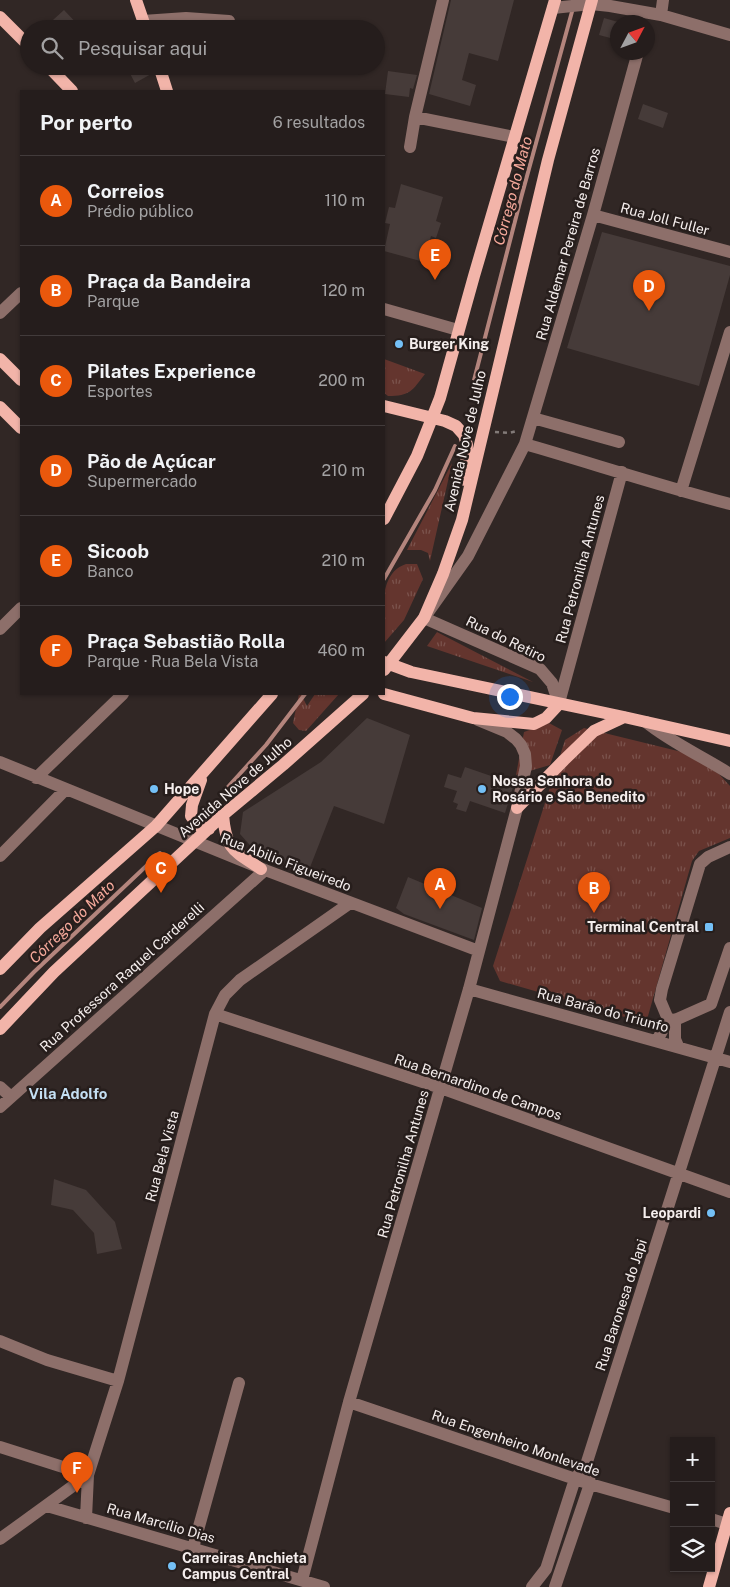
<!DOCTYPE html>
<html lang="pt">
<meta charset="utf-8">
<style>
body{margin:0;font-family:"Public Sans",sans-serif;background:#312a29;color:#f1f3f6}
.controls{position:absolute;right:15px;bottom:15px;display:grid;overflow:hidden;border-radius:0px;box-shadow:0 1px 4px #0004}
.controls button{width:45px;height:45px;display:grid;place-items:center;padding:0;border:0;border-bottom:1px solid #423b3b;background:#251d1c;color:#f1f3f6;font:25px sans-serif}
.compass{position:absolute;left:610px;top:15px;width:45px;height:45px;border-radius:50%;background:#251d1c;box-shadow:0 1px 4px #0004;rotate:49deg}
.you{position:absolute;left:509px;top:696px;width:18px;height:18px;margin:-12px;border:4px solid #fff;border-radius:50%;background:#1a73e8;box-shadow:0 0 0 8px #1a73e833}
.badge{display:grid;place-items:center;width:32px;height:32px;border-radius:50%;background:#ea580c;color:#fff;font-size:16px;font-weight:700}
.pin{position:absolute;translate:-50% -41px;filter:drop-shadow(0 1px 2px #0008)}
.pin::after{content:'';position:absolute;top:26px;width:18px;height:15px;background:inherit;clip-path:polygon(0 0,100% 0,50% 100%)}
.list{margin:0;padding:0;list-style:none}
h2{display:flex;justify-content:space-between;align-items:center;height:65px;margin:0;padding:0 20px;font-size:21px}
h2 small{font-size:16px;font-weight:400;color:#a3a2a3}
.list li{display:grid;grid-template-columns:32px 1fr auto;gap:15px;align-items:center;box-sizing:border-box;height:90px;padding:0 20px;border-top:1px solid #423b3b}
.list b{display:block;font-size:19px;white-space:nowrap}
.list p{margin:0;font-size:16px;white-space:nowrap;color:#a3a2a3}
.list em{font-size:16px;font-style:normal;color:#a3a2a3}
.icon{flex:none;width:28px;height:28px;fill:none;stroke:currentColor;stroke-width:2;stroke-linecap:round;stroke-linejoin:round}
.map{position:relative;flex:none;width:730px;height:1587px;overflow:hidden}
.search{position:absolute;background:#251d1c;box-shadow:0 1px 4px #0004;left:20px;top:20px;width:365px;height:55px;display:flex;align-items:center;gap:12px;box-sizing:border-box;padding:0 18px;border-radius:28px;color:#a3a2a3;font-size:19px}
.panel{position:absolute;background:#251d1c;box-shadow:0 1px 4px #0004;left:20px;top:90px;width:365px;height:605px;border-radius:0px}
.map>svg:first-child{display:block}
.grass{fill:url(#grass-tufts)}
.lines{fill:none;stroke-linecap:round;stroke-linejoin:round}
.stream{stroke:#b4857d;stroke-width:4}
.building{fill:#463b39}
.path{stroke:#827a78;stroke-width:2.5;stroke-dasharray:4 4;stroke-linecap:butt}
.minor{stroke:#8d6f6a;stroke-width:12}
.major{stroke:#f2b4a9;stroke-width:12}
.poi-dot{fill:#74c0f6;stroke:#271e1c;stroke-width:2}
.labels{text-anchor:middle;stroke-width:5;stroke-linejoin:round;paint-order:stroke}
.street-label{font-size:14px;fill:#f5eeed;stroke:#271e1c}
.poi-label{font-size:14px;font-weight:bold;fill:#f5eeed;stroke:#271e1c;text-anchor:start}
.water-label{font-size:15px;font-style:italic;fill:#f6a99b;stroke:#271e1c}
.neighbourhood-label{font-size:15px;font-weight:bold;fill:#c4dff3;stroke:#271e1c}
</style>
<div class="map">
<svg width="730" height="1587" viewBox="0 0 730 1587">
<defs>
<pattern id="grass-tufts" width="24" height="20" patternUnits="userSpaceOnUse" patternTransform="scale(1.25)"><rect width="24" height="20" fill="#64352e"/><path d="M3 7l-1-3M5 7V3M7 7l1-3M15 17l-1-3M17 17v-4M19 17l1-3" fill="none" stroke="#7b534d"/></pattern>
</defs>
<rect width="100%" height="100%" fill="#312725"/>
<path class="grass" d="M384,359L425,374C412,391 410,396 388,396L384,393Z
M452,463L430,561L428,553L421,550H407Z
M406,564H417L423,579L404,620L384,643C384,618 376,574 406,564Z
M437,632L533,682L427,646Z
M299,694H301L307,706L315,694H339L306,731L299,730L293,723Z
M549,723L562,730L550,765L516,775L524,732Z
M584,728L686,753L719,774L730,786V838L699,851L692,861L648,1016L642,1022L500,981L493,966L565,740Z"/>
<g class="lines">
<path class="stream" d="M472,388L521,198L573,8
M384,579L435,490L455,446
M227,788L266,745L305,694
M0,1007L34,972L160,853"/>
</g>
<path class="building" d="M451,0H514L498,61L469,53L462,80L476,85L470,106L429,94Z
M64,10L82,29H43Z
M604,18L618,22V40L599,35Z
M126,66H151L153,73L135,83Z
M388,71L417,75L413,89L410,88L409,97L385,94Z
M643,104L668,113L663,128L638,119Z
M401,184L443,197L436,221L441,223L436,238L431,236L424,262L384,251L390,224L385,223L389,207L395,208Z
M602,232L730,266V275L699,386L567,348Z
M367,718L410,735L384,824L334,806L307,875L257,853L240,834L243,812L321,762Z
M465,767L514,784L505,813L470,801L466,812L456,809L458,804L453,802L457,791L444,787L448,774L461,778Z
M408,877L482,908L474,940L404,914L396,908Z
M54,1179L86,1190L115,1222L122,1249L97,1254L94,1233L73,1210L51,1205Z"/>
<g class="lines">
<path class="path" d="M495,432L509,433L517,431"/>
<path class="minor" d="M553,8L591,4L610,6L661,15L730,35
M661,15L663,0
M143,21L186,18L229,21
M415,117L514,137
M410,147L415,117L443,0
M593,215L730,252
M384,309L458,330
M0,313L21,293
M533,418L619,442
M525,444C594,464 661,486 730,504
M681,491L730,332
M0,629L21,608
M559,703L622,472
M559,704L552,683L540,669L424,618L468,556L525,444L593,215L638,52
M646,722C672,743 702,756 730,774
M0,762L265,870L479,951
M36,778L123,694
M0,856L65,790
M469,989L730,1062
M215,1014L441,1088L730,1192
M668,1019L675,1020L711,1004L730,948
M675,1020V1039L678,1046
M657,1041L668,1019L660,1000L662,989L700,864L708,857L730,847
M0,1087L11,1097
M0,1107L265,870
M0,1341L47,1360L118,1381
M349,1402L590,1484L674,1508
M0,1447L88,1475
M47,1506L324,1587
M86,1518L88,1475L118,1381L215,1014L225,995L240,980L350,903
M711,1519L730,1525
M0,1539L88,1475
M193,1548L239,1383
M302,1580L349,1402L469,989L517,808L526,766L525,754L521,745L516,739L507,732L478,720
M532,1587L546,1569L575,1479L586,1465L730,1012
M555,1587L590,1484L589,1477"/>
<path class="major" d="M136,0L146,29
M0,17L29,46
M48,66L72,91
M159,66L167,91
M0,359L21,380
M384,406L445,421L456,426L464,435L467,445L465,480
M0,407L21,428
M384,519L417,456L440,398L474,276L555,0
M384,662L411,672L624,717L730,741
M384,670L424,618L443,574L462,520L548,160L592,0
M384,694L473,718L534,724L546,718L559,704
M201,780L192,805L191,816L199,826L209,829
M517,808L564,760L594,731L624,717
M223,815C226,850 233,850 261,869
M0,969L40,928L156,826L272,694
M0,1029L54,972L223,815L283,765L363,694
M709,1587L730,1513"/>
</g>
<g class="poi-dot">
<circle cx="399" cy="344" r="5"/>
<circle cx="154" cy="789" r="5"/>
<circle cx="482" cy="789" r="5"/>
<rect x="704" y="922" width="10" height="10" rx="2.5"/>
<circle cx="711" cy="1213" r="5"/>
<circle cx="172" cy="1566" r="5"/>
</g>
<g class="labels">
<g class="street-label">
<text transform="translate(665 219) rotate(15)" y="5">Rua Joll Fuller</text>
<text transform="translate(568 244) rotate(-74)" y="5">Rua Aldemar Pereira de Barros</text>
<text transform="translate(465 441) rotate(-77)" y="5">Avenida Nove de Julho</text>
<text transform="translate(580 569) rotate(-75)" y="5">Rua Petronilha Antunes</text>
<text transform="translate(506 639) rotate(26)" y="5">Rua do Retiro</text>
<text transform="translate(235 787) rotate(-41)" y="5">Avenida Nove de Julho</text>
<text transform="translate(286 862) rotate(21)" y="5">Rua Abilio Figueiredo</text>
<text transform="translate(122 977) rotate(-42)" y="5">Rua Professora Raquel Carderelli</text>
<text transform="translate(603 1010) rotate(15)" y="5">Rua Barão do Triunfo</text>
<text transform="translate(478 1087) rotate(19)" y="5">Rua Bernardino de Campos</text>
<text transform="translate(162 1156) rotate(-75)" y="5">Rua Bela Vista</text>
<text transform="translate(403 1164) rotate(-74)" y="5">Rua Petronilha Antunes</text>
<text transform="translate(621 1305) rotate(-72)" y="5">Rua Baronesa do Japi</text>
<text transform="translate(516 1443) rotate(19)" y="5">Rua Engenheiro Monlevade</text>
<text transform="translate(161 1523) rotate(16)" y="5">Rua Marcílio Dias</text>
</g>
<g class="poi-label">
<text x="409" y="349">Burger King</text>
<text x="492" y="786">Nossa Senhora do<tspan x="492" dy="16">Rosário e São Benedito</tspan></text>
<text x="164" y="794">Hope</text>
<text x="699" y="932" text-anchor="end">Terminal Central</text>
<text x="701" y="1218" text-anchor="end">Leopardi</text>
<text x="182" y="1563">Carreiras Anchieta<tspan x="182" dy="16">Campus Central</tspan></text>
</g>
<g class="water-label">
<text transform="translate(513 191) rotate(-75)" y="5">Córrego do Mato</text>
<text transform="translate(72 922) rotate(-44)" y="5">Córrego do Mato</text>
</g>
<g class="neighbourhood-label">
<text x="68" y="1099">Vila Adolfo</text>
</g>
</g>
</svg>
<div class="controls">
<button>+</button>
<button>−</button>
<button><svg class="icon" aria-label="layers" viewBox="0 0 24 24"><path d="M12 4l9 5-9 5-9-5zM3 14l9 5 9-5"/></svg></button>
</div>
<svg class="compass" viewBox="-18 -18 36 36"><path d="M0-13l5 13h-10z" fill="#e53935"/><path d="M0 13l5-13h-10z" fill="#a3a2a3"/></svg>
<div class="you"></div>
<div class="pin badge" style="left:440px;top:909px">A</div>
<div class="pin badge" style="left:594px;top:913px">B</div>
<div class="pin badge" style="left:161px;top:893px">C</div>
<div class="pin badge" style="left:649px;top:311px">D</div>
<div class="pin badge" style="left:435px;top:280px">E</div>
<div class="pin badge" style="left:77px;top:1493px">F</div>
<div class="search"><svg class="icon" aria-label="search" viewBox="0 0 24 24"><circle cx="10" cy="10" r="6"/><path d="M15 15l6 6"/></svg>Pesquisar aqui</div>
<section class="panel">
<h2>Por perto<small>6 resultados</small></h2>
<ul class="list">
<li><span class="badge">A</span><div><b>Correios</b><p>Prédio público</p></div><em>110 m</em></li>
<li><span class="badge">B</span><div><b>Praça da Bandeira</b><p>Parque</p></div><em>120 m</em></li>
<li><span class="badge">C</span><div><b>Pilates Experience</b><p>Esportes</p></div><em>200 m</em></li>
<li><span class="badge">D</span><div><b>Pão de Açúcar</b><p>Supermercado</p></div><em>210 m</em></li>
<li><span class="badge">E</span><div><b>Sicoob</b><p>Banco</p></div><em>210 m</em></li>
<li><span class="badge">F</span><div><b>Praça Sebastião Rolla</b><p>Parque · Rua Bela Vista</p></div><em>460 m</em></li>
</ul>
</section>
</div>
